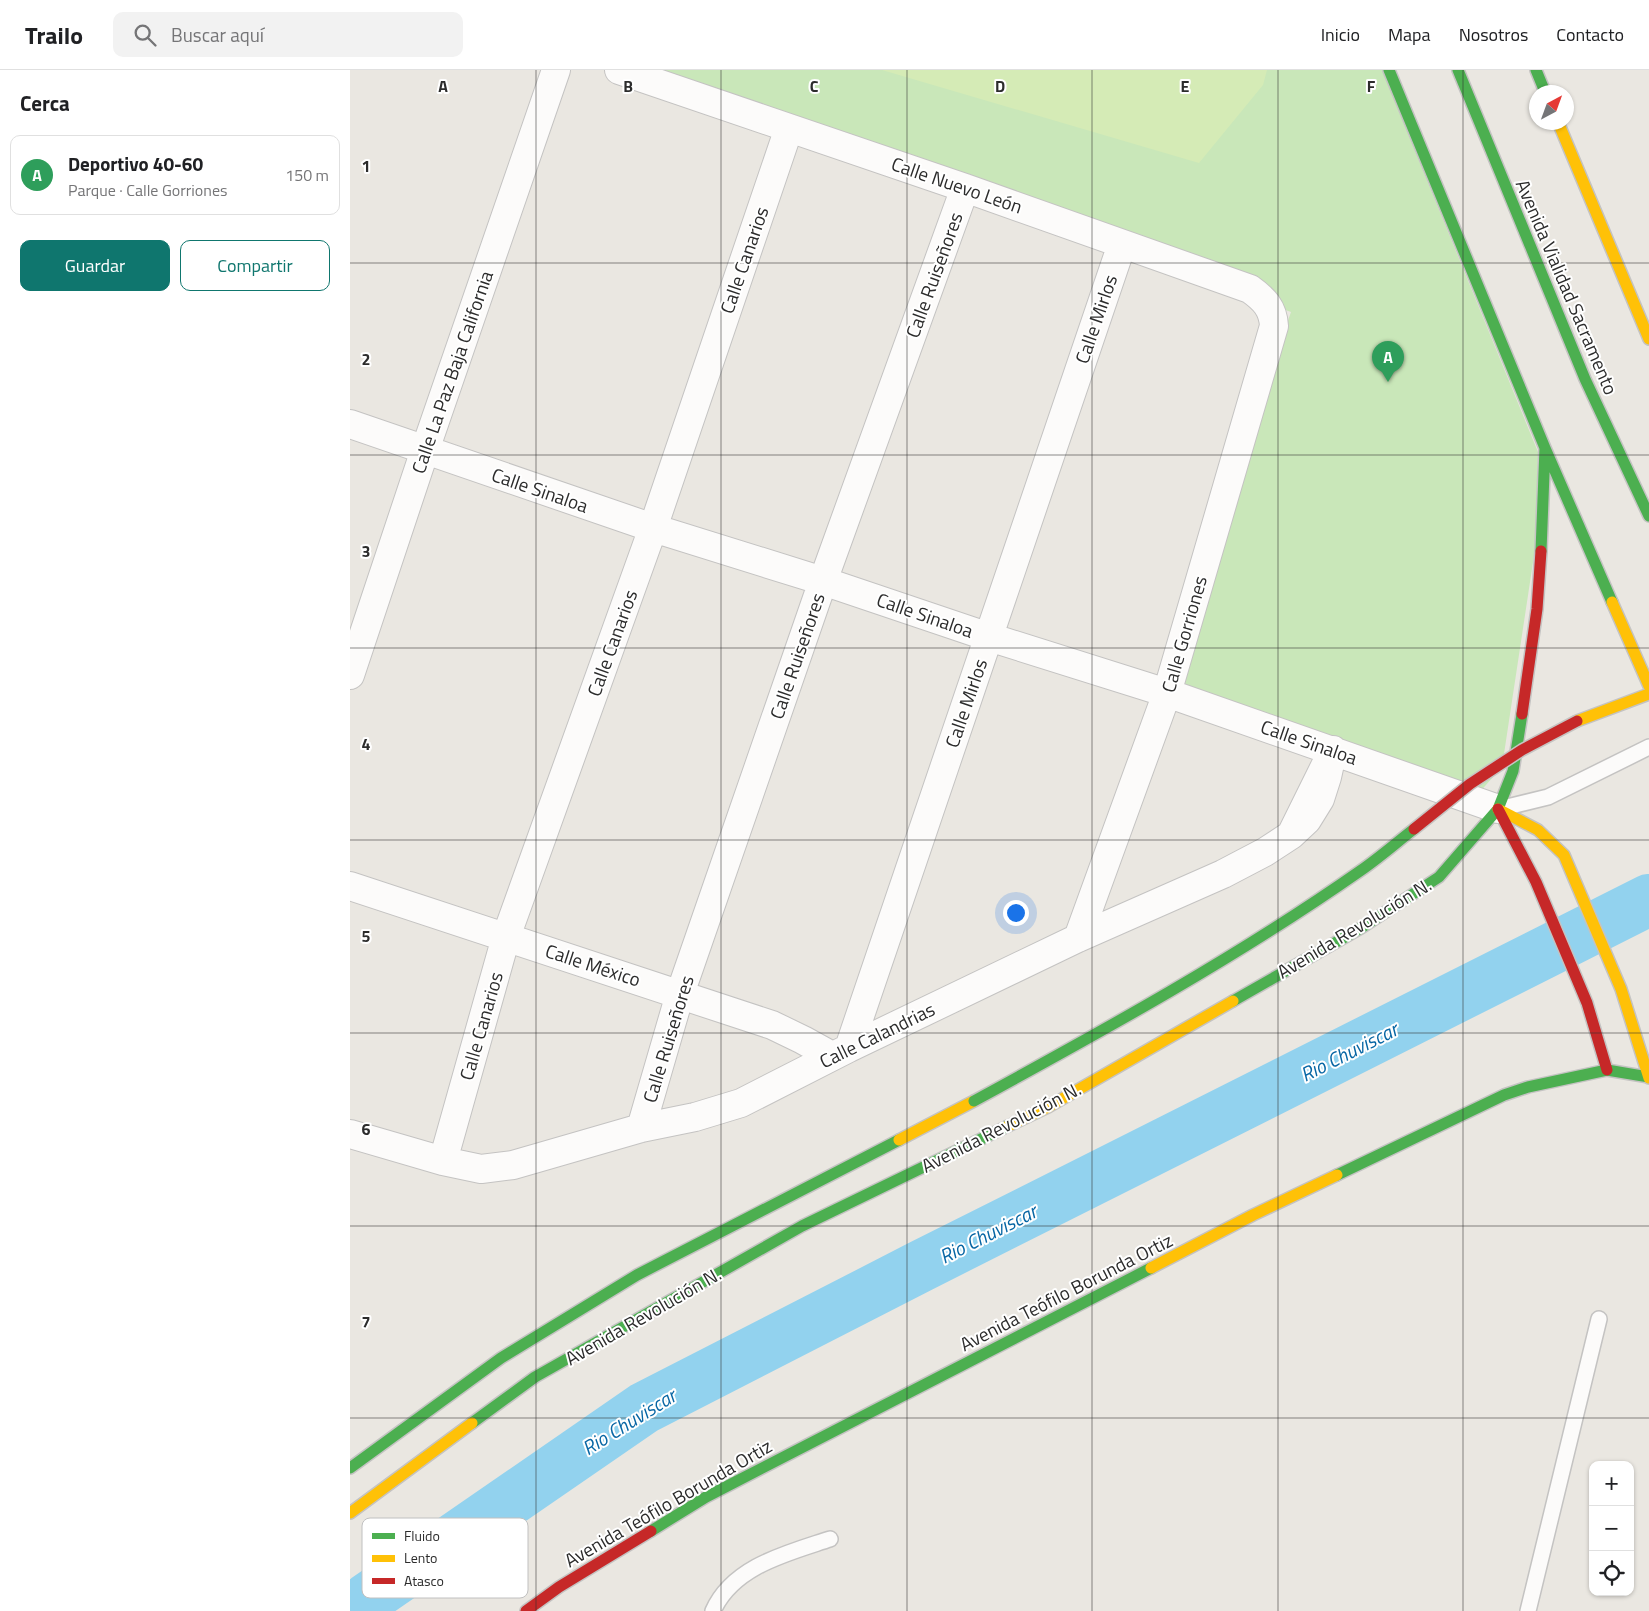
<!DOCTYPE html>
<html lang="es">
<meta charset="utf-8">
<style>
body{margin:0;font-family:"Titillium Web",sans-serif;background:#f2f2f2;color:#202124}
.controls{position:absolute;right:15px;bottom:15px;display:grid;overflow:hidden;border-radius:10px;box-shadow:0 1px 4px #0004}
.controls button{width:45px;height:45px;display:grid;place-items:center;padding:0;border:0;border-bottom:1px solid #e0e0e0;background:#fff;color:#202124;font:25px sans-serif}
.compass{position:absolute;left:1179px;top:15px;width:45px;height:45px;border-radius:50%;background:#fff;box-shadow:0 1px 4px #0004;rotate:41deg}
.you{position:absolute;left:665px;top:842px;width:18px;height:18px;margin:-12px;border:4px solid #fff;border-radius:50%;background:#1a73e8;box-shadow:0 0 0 8px #1a73e833}
.badge{display:grid;place-items:center;width:32px;height:32px;border-radius:50%;background:#0f766e;color:#fff;font-size:16px;font-weight:700}
.pin{position:absolute;translate:-50% -41px;filter:drop-shadow(0 1px 2px #0008)}
.pin::after{content:'';position:absolute;top:26px;width:18px;height:15px;background:inherit;clip-path:polygon(0 0,100% 0,50% 100%)}
.list{margin:0;padding:0;list-style:none}
h2{display:flex;justify-content:space-between;align-items:center;height:65px;margin:0;padding:0 20px;font-size:21px}
h2 small{font-size:16px;font-weight:400;color:#757577}
.list li{display:grid;grid-template-columns:32px 1fr auto;gap:15px;align-items:center;box-sizing:border-box;height:80px;margin:0 10px 10px;padding:0 10px;border:1px solid #e0e0e0;border-radius:10px}
.list b{display:block;font-size:19px;white-space:nowrap}
.list p{margin:0;font-size:16px;white-space:nowrap;color:#757577}
.list em{font-size:16px;font-style:normal;color:#757577}
.actions{display:flex;gap:10px;padding:15px 20px}
.actions a{flex:1;padding:11px 0;border:1px solid #0f766e;border-radius:10px;text-align:center;font-size:18px;color:#0f766e}
.actions .main{background:#0f766e;color:#fff}
.icon{flex:none;width:28px;height:28px;fill:none;stroke:currentColor;stroke-width:2;stroke-linecap:round;stroke-linejoin:round}
.map{position:relative;flex:none;width:1299px;height:1541px;overflow:hidden}
header{display:flex;align-items:center;gap:30px;box-sizing:border-box;height:70px;padding:0 25px;background:#fff;border-bottom:1px solid #e0e0e0}
header strong{font-size:24px}
nav{display:flex;gap:28px;margin-inline-start:auto;font-size:18px}
.search{width:350px;height:45px;background:#f2f2f2;display:flex;align-items:center;gap:12px;box-sizing:border-box;padding:0 18px;border-radius:10px;color:#757577;font-size:19px}
main{display:flex}
aside{flex:1;background:#fff}
.map>svg:first-child{display:block}
.green{fill:#c9e7b9}
.pitch{fill:#d5ebb6}
.lines{fill:none;stroke-linecap:round;stroke-linejoin:round}
.river{stroke:#92d2ee;stroke-width:52}
.lane-casing{stroke:#c4c3c2;stroke-width:18}
.street-casing{stroke:#c4c3c2;stroke-width:30}
.fast-casing{stroke:#c4c3c2;stroke-width:14}
.slow-casing{stroke:#c4c3c2;stroke-width:14}
.jam-casing{stroke:#c4c3c2;stroke-width:14}
.lane{stroke:#fcfbfa;stroke-width:15}
.street{stroke:#fcfbfa;stroke-width:28}
.fast{stroke:#4caf50;stroke-width:11}
.slow{stroke:#ffc107;stroke-width:11}
.jam{stroke:#c62828;stroke-width:11}
.fast-bridge-casing{stroke:#c6c4c2;stroke-width:14;stroke-linecap:butt}
.jam-bridge-casing{stroke:#c6c4c2;stroke-width:14;stroke-linecap:butt}
.fast-bridge{stroke:#4caf50;stroke-width:11}
.jam-bridge{stroke:#c62828;stroke-width:11}
.grid{fill:none;stroke:#2c2c2c;stroke-width:1;stroke-opacity:0.55}
.labels{text-anchor:middle;stroke-width:4;stroke-linejoin:round;paint-order:stroke}
.street-label{font-size:19px;fill:#2c2c2c;stroke:#fff}
.water-label{font-size:20px;font-style:italic;fill:#0766a4;stroke:#fff}
.key{fill:#fff;stroke:#c0c0c0;stroke-width:1}
.key-label{font-size:14px;fill:#2c2c2c}
.grid-label{font-size:16px;text-anchor:middle;font-weight:bold;fill:#2c2c2c;stroke:#fff;stroke-width:4;stroke-linejoin:round;paint-order:stroke}
</style>
<header>
<strong>Trailo</strong>
<div class="search"><svg class="icon" aria-label="search" viewBox="0 0 24 24"><circle cx="10" cy="10" r="6"/><path d="M15 15l6 6"/></svg>Buscar aquí</div>
<nav><a>Inicio</a><a>Mapa</a><a>Nosotros</a><a>Contacto</a></nav>
</header>
<main>
<aside>
<h2>Cerca<small></small></h2>
<ul class="list">
<li><span class="badge" style="background:#2e9e5b">A</span><div><b>Deportivo 40-60</b><p>Parque · Calle Gorriones</p></div><em>150 m</em></li>
</ul>
<div class="actions"><a class="main">Guardar</a><a>Compartir</a></div>
</aside>
<div class="map">
<svg width="1299" height="1541" viewBox="0 0 1299 1541">
<rect width="100%" height="100%" fill="#eae7e1"/>
<path class="green" d="M268,0H1032L1188,382L1185,479L1152,697L1127,725L807,618L941,242Z"/>
<path class="pitch" d="M532,0H917L913,15L849,93Z"/>
<g class="lines">
<path class="river" d="M2,1541L17,1529L294,1338L571,1196L1299,830"/>
<g class="lane-casing">
<path id="lane" d="M1149,739L1198,727L1299,677
M363,1541C383,1496 438,1483 480,1469
M1178,1541L1249,1249"/>
</g>
<g class="street-casing">
<path id="street" d="M269,0L615,118L900,219C914,229 923,238 924,256L817,623L728,868
M0,354L303,458L473,511L639,567L817,623L1148,739
M0,605L75,380L206,0
M0,816L422,955L453,970L482,986
M499,978L772,174
M291,1058L330,924L473,511L615,118
M0,1064L93,1091L131,1099L163,1095L291,1058L345,1047L391,1033L499,978L728,868L873,804L915,782L941,765L957,750L970,729L977,707L983,680L941,765
M93,1091L156,867L303,458L439,58"/>
</g>
<g class="fast-casing">
<path id="fast" d="M1039,0L1195,378L1262,532
M1108,0L1235,309L1299,446
M1186,0L1195,22
M1191,481L1195,378
M883,931L1011,858L1089,807L1148,739L1163,701L1172,644
M987,1105L1154,1025L1178,1017L1257,1000L1299,1007
M122,1353L185,1307L452,1156L658,1056
M0,1398L151,1288L287,1205L549,1070
M301,1461L356,1427L801,1198"/>
</g>
<g class="slow-casing">
<path id="slow" d="M1208,52L1299,269
M1262,532L1299,616
M1227,651L1299,624
M1148,739L1188,760L1214,785L1271,919L1299,1008
M658,1056L698,1037L883,931
M549,1070L624,1031
M801,1198L903,1145L987,1105
M0,1443L122,1353"/>
</g>
<g class="jam-casing">
<path id="jam" d="M1172,644L1187,539L1191,481
M1148,739L1186,812L1237,933L1257,1000
M176,1541L209,1517L301,1461"/>
</g>
<use href="#lane" class="lane"/>
<use href="#street" class="street"/>
<use href="#fast" class="fast"/>
<use href="#slow" class="slow"/>
<use href="#jam" class="jam"/>
<g class="fast-bridge-casing">
<path id="fast-bridge" d="M624,1031C756,959 887,887 1010,801C1029,788 1046,773 1064,759"/>
</g>
<g class="jam-bridge-casing">
<path id="jam-bridge" d="M1064,759L1120,714L1172,680L1227,651"/>
</g>
<use href="#fast-bridge" class="fast-bridge"/>
<use href="#jam-bridge" class="jam-bridge"/>
</g>
<path class="grid" d="M186,0V1541M371,0V1541M557,0V1541M742,0V1541M928,0V1541M1113,0V1541M0,193H1299M0,385H1299M0,578H1299M0,770H1299M0,963H1299M0,1156H1299M0,1348H1299"/>
<g class="labels">
<g class="street-label">
<text transform="translate(607 115) rotate(19)" y="7">Calle Nuevo León</text>
<text transform="translate(394 190) rotate(-71)" y="7">Calle Canarios</text>
<text transform="translate(584 205) rotate(-70)" y="7">Calle Ruiseñores</text>
<text transform="translate(1217 217) rotate(67)" y="7">Avenida Vialidad Sacramento</text>
<text transform="translate(746 249) rotate(-71)" y="7">Calle Mirlos</text>
<text transform="translate(102 302) rotate(-71)" y="7">Calle La Paz Baja California</text>
<text transform="translate(190 420) rotate(19)" y="7">Calle Sinaloa</text>
<text transform="translate(575 545) rotate(19)" y="7">Calle Sinaloa</text>
<text transform="translate(834 564) rotate(-74)" y="7">Calle Gorriones</text>
<text transform="translate(262 573) rotate(-70)" y="7">Calle Canarios</text>
<text transform="translate(447 586) rotate(-71)" y="7">Calle Ruiseñores</text>
<text transform="translate(616 633) rotate(-71)" y="7">Calle Mirlos</text>
<text transform="translate(959 672) rotate(19)" y="7">Calle Sinaloa</text>
<text transform="translate(1004 858) rotate(-31)" y="7">Avenida Revolución N.</text>
<text transform="translate(243 895) rotate(18)" y="7">Calle México</text>
<text transform="translate(131 956) rotate(-74)" y="7">Calle Canarios</text>
<text transform="translate(527 965) rotate(-26)" y="7">Calle Calandrias</text>
<text transform="translate(318 969) rotate(-73)" y="7">Calle Ruiseñores</text>
<text transform="translate(651 1057) rotate(-27)" y="7">Avenida Revolución N.</text>
<text transform="translate(716 1222) rotate(-27)" y="7">Avenida Teófilo Borunda Ortiz</text>
<text transform="translate(293 1246) rotate(-30)" y="7">Avenida Revolución N.</text>
<text transform="translate(318 1433) rotate(-30)" y="7">Avenida Teófilo Borunda Ortiz</text>
</g>
<g class="water-label">
<text transform="translate(999 982) rotate(-27)" y="7">Rio Chuviscar</text>
<text transform="translate(638 1164) rotate(-27)" y="7">Rio Chuviscar</text>
<text transform="translate(279 1352) rotate(-32)" y="7">Rio Chuviscar</text>
</g>
</g>
<rect x="12" y="1448" width="166" height="80" rx="8" class="key"/>
<rect x="22" y="1463" width="23" height="6" fill="#4caf50"/>
<rect x="22" y="1485" width="23" height="7" fill="#ffc107"/>
<rect x="22" y="1508" width="23" height="6" fill="#c62828"/>
<g class="key-label">
<text x="54" y="1471">Fluido</text>
<text x="54" y="1493">Lento</text>
<text x="54" y="1516">Atasco</text>
</g>
<g class="grid-label">
<text x="93" y="22">A</text>
<text x="278" y="22">B</text>
<text x="464" y="22">C</text>
<text x="650" y="22">D</text>
<text x="835" y="22">E</text>
<text x="1021" y="22">F</text>
<text x="16" y="102">1</text>
<text x="16" y="295">2</text>
<text x="16" y="487">3</text>
<text x="16" y="680">4</text>
<text x="16" y="872">5</text>
<text x="16" y="1065">6</text>
<text x="16" y="1258">7</text>
</g>
</svg>
<div class="controls">
<button>+</button>
<button>−</button>
<button><svg class="icon" aria-label="locate" viewBox="0 0 24 24"><circle cx="12" cy="12" r="6"/><path d="M12 2v4M12 18v4M2 12h4M18 12h4"/></svg></button>
</div>
<svg class="compass" viewBox="-18 -18 36 36"><path d="M0-13l5 13h-10z" fill="#e53935"/><path d="M0 13l5-13h-10z" fill="#757577"/></svg>
<div class="you"></div>
<div class="pin badge" style="left:1038px;top:312px;background:#2e9e5b">A</div>
</div>
</main>
